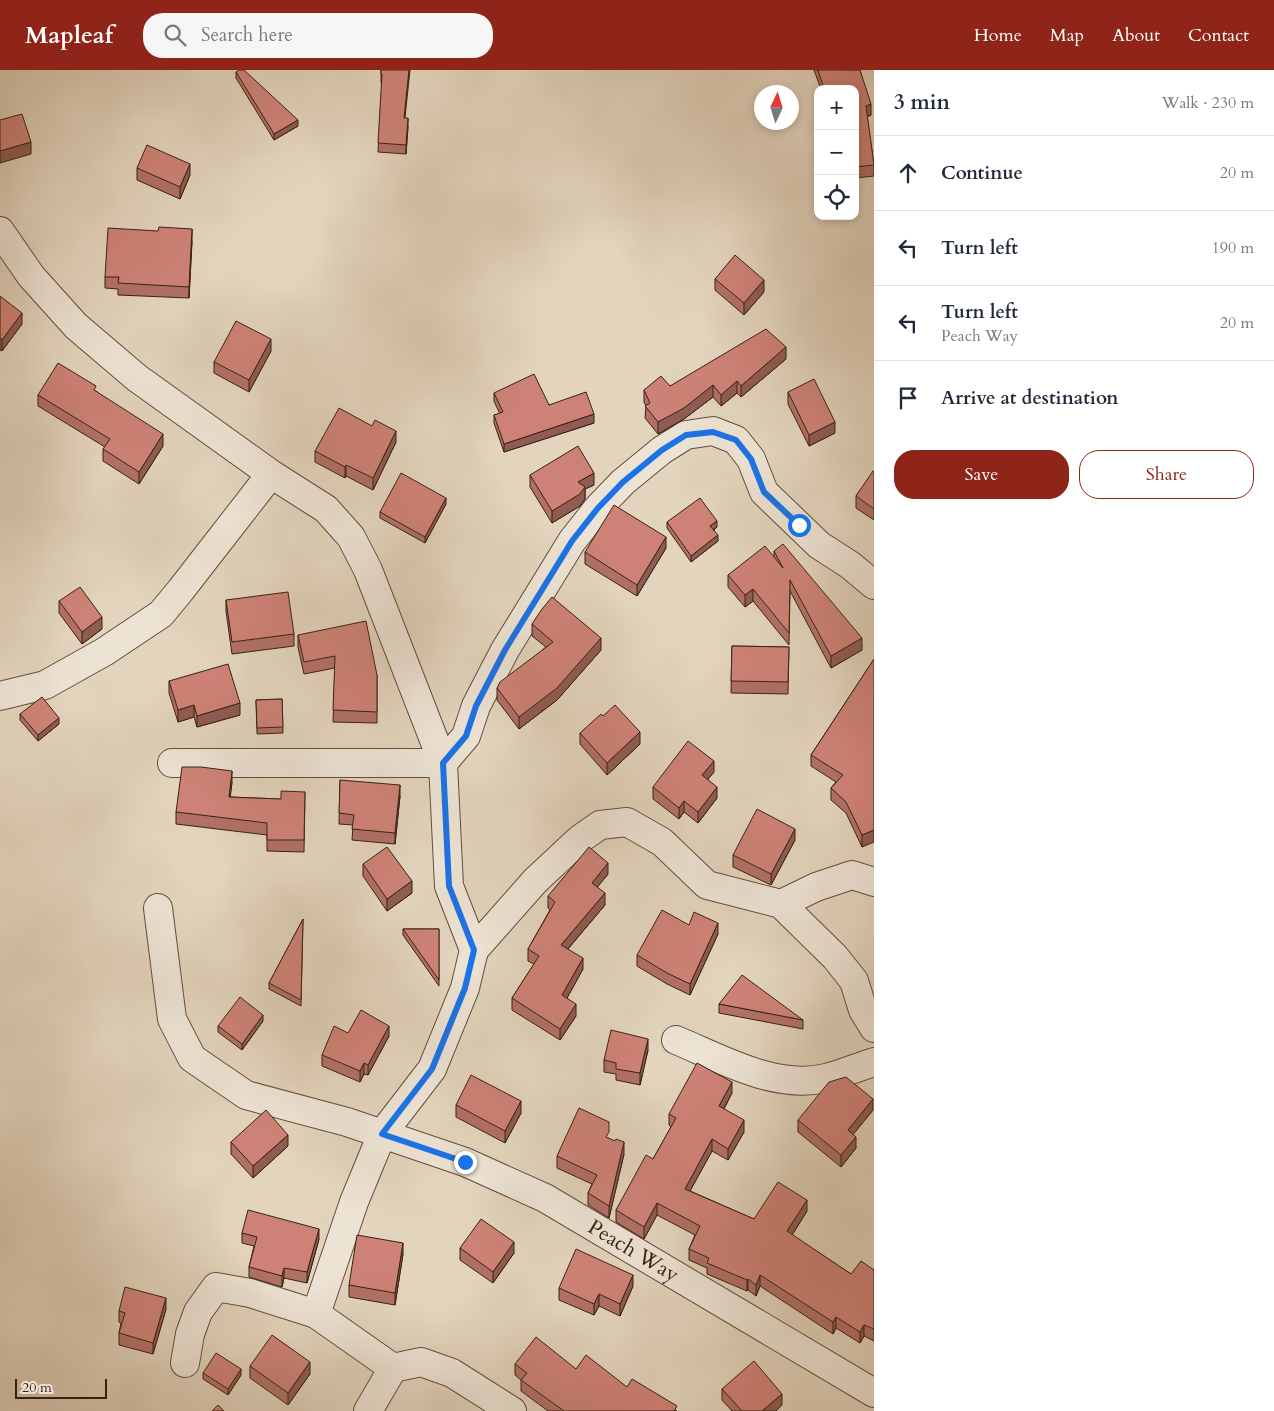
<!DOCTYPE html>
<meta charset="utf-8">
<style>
body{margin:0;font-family:Cardo,serif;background:#f6f6f7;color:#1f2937}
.controls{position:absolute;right:15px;top:15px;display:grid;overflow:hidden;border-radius:10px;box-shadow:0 2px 8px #0003}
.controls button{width:45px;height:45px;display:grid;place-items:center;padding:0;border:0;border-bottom:1px solid #e0e1e3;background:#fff;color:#1f2937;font:25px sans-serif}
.compass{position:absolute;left:754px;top:15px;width:45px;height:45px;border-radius:50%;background:#fff;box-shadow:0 2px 8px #0003;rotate:4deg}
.scale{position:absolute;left:15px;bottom:12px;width:92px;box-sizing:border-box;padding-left:5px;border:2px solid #372211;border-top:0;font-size:14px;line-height:18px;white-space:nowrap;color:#372211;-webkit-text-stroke:4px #ede3d4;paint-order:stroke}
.stop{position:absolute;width:15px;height:15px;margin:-11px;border:4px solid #1a73e8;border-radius:50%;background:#fff}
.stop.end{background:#1a73e8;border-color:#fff;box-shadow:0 1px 5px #0008}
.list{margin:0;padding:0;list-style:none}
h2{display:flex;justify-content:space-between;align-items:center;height:65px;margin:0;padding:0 20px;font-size:21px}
h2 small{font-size:16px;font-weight:400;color:#747a83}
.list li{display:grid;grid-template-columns:32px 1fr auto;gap:15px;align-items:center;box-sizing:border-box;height:75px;padding:0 20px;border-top:1px solid #e0e1e3}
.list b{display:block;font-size:19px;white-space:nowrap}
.list p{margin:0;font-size:16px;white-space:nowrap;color:#747a83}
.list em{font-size:16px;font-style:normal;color:#747a83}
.actions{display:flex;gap:10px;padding:15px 20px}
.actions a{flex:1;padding:11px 0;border:1px solid #8f2418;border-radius:20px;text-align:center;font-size:18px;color:#8f2418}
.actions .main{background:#8f2418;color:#fff}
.icon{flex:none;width:28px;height:28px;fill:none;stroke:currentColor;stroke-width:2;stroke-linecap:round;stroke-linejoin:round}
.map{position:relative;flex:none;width:874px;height:1341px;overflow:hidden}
header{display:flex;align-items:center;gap:30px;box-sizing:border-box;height:70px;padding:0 25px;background:#8f2418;color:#fff}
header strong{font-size:24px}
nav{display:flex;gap:28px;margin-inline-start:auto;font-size:18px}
.search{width:350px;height:45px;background:#f6f6f7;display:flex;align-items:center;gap:12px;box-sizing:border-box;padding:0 18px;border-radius:20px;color:#747a83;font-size:19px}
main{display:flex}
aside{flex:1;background:#fff}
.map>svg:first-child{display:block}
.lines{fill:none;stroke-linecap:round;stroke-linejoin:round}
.minor-casing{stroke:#624e3c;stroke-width:30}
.minor{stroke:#ede3d4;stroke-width:28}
.wall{fill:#b17066;stroke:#372211}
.shaded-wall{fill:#905b53;stroke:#372211}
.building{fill:#ce8277;stroke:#372211}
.route{stroke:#1a73e8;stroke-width:6}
.labels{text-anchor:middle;stroke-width:4;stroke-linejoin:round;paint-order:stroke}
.street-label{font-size:21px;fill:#372211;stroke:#ede3d4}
</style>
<header>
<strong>Mapleaf</strong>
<div class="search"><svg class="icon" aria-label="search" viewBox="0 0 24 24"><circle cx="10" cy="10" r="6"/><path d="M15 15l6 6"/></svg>Search here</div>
<nav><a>Home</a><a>Map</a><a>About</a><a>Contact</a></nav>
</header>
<main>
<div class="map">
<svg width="874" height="1341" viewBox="0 0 874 1341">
<rect width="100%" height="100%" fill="#e3d4bd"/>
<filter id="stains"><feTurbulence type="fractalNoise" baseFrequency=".004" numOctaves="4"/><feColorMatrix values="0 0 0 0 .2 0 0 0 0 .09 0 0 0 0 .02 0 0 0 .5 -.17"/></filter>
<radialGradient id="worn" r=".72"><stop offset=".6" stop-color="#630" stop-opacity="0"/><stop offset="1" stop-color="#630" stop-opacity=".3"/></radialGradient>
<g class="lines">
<g class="minor-casing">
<g id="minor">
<path d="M0,161L31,206L76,256L137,308L271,404L326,439L351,467L368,500L443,693L449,816L474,880L465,918L432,999L382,1064L354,1132L316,1244"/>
<path d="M0,626L45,615L104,582L161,544L180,521L271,404"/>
<path d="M172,693H443L466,666L476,636L505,580L572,471L598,438L623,412L662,380L686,365L713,361L736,370L751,389L764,422L819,475L850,495L874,515"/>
<path d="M781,834L816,817L852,805L874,812"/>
<path id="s1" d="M158,838L172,949L192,988L246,1025L347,1052L465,1092L545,1128L874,1323"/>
<path d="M474,880L535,811L580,769L600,755L627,752L662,772L707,815L781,834L835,887L854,911L863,940L874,958"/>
<path d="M676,970C722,989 775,1020 826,1008C842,1004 858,997 874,992"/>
<path d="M185,1293L190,1264L198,1242L216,1217L250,1223L316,1244L393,1298"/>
<path d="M368,1341L393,1298L421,1292L452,1303L512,1341"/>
</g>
</g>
<use href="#minor" class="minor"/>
</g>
<path class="wall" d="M381,0L405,48L408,57L406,84L378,82L382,13H381Z
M814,0H860L871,45L867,47L874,95V106L855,108V19H821Z
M236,2L298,56L274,70L236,8Z
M137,98L190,105L180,129L137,110Z
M192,171L189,228L118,225V219L105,218V207Z
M715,209L764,222L744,245L715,220Z
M0,226L22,254L2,281L0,280Z
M271,281L249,322L214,303V292Z
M786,289L741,327L737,323L721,336L713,327L684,349L658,364L645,348L646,336L644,332V320L670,316Z
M96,321L163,376L139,414L103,391V379L105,377L38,336V325Z
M788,322L835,363L809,376L788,334Z
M494,323L549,335L594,353L504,382L494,353V345L500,344L494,331Z
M396,372L373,420L346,406L345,408L315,392V381Z
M874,401V450L856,438V426Z
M530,405L594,415L585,419V429L580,436L552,453L530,417Z
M446,434L425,473L380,448V442Z
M667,452L717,457L714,460L718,471L691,492L667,458Z
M666,478L637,526L585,494V482Z
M774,481L862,580L831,598L790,521L789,575L753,531L745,537L728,517V505L774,486Z
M226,530L294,564V576L232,584L226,541Z
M59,531L102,559L82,574L59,543Z
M532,554L601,580L557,630L519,659L497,630V618L546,577L532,566Z
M298,565L377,605V653L333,652L335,598L304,604L298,577Z
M732,576L789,577L788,624L731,623Z
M874,589L862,777L846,743L831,730V718L836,712L811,696V685Z
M169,611L240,645L197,657L194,647L178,652L169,623Z
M282,629L283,663L257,664L256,630Z
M20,644L59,654L38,671L20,650Z
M603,646L640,674L607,705L580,674V663Z
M714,702L708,709L717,728L698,753L684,742L679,749L653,729V717Z
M340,710L400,726L395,774L352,770L353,755L339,754Z
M232,712L230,727L281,729L305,722L304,782L267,781V765L176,754V742Z
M795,770L771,815L733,797V785Z
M363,794L412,823L387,841L363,806Z
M608,804L597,817L605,835L568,879L583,899L567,928L576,946L560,970L512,940V928L534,894L528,891V879L550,840L548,838V826Z
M303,849L301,936L269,919V913Z
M403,859H439V916L403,865Z
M718,864L690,925L667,914L637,896V885Z
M719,934L803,950V959L719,943Z
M263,951L242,980L218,962V956Z
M348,963L389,966L368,1005L364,1004L360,1012L322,996V985Z
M648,980L640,1015L616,1010V1004L604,1002V990Z
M732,1023L724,1039L744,1062L728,1090L712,1081L690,1121L754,1149L807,1141L792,1165L851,1204L874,1200V1271L864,1266L860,1273L836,1258L833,1264L760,1216L756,1226L748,1220L747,1221L707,1204V1198L689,1190V1179L695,1165L657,1145L644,1169L616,1152V1140L653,1089L671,1057L669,1055V1044Z
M456,1035L521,1043L505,1073L456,1047Z
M873,1040L853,1064L856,1078L841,1097L798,1062V1050Z
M609,1068L624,1084L609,1148L588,1135V1123L592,1114L557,1098V1086Z
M231,1072L288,1076L253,1108L231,1084Z
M242,1163L319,1169L307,1213L284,1208L282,1217L249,1207V1197L254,1176L242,1173Z
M460,1178L514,1183L493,1213L460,1190Z
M403,1184L395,1235L349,1227V1215Z
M633,1216L620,1246L599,1236L594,1245L559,1230V1218Z
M166,1239L153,1284L119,1275V1263L121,1253L119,1252V1241Z
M515,1294L576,1299L627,1317L677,1341H548L521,1321V1310L515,1305Z
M250,1296L310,1304L288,1335L250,1308Z
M203,1303L241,1305L228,1325L203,1309Z
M722,1319L782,1335L776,1341H732L722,1330Z"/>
<path class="shaded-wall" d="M409,0H410L404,57V48Z
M871,34V45L866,47V36Z
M408,48V57L406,84V75Z
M298,50V56L274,70V64Z
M31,72V84L0,93V81Z
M190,94V105L180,129V117Z
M192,159V171L189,228V217Z
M764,210V222L744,245V233Z
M22,243V254L2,281V270Z
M271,269V281L249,322V310Z
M786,277V289L741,327V316Z
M737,311V323L721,336V325Z
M713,315V327L684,349L658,364V352Z
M594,344V353L504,382V374Z
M835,352V363L809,376V365Z
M396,361V372L373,420V408Z
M163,364V376L139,414V402Z
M346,395V406L345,408V397Z
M594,403V415L585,419V429L580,436L552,453V441L578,412Z
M446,428V434L425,473V467Z
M717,451V457L710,462V456Z
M718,465V471L691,492V486Z
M666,467V478L637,526V515Z
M753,519V531L745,537V525Z
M102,547V559L82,574V562Z
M601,568V580L557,630L519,659V647Z
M862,568V580L831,598V586Z
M240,633V645L197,657V646Z
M194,635V647L178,652V640Z
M59,648V654L38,671V665Z
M640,662V674L607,705V693Z
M714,691V702L702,716V705Z
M232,701V712L229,739V727Z
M400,715V726L395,774V763Z
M717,717V728L698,753V742Z
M684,731V742L679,749V738Z
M795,759V770L771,815V804Z
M874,760V772L862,777V765Z
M608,793V804L592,824V813Z
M412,811V823L387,841V829Z
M605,823V835L561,887V875Z
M718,853V864L690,925V914Z
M583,888V899L562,937V925Z
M576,934V946L560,970V959Z
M263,945V951L242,980V974Z
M389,956V966L368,1005V995Z
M648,969V980L640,1015V1003Z
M364,993V1004L360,1012V1001Z
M732,1012V1023L719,1047V1036Z
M873,1029V1040L848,1071V1060Z
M521,1031V1043L505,1073V1061Z
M744,1050V1062L728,1090V1079Z
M288,1065V1076L253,1108V1096Z
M856,1067V1078L841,1097V1085Z
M712,1069V1081L685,1130V1119Z
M624,1072V1084L609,1148V1136Z
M807,1130V1141L787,1173V1161Z
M657,1133V1145L644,1169V1157Z
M319,1159V1169L307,1213V1202Z
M514,1172V1183L493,1213V1202Z
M403,1173V1184L395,1235V1223Z
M284,1198V1208L282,1217V1206Z
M633,1205V1216L620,1246V1234Z
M760,1205V1216L756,1226V1215Z
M748,1209V1220L747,1221V1210Z
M599,1224V1236L594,1245V1234Z
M166,1228V1239L153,1284V1273Z
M836,1247V1258L833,1264V1252Z
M864,1255V1266L860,1273V1262Z
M310,1292V1304L288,1335V1323Z
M241,1299V1305L228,1325V1319Z
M782,1324V1335L776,1341H762Z"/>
<path class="building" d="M239,0H244L298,50L274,64L236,2Z
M381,0H409L404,48H408L406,75L378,73L382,4H381Z
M818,0H860L871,34L866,36L874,95L855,97V19H824Z
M22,44L31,72L0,81V50Z
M147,75L190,94L180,117L137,98Z
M159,157L192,159L189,217L118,213L119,207H105L108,158L158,161Z
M735,185L764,210L744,233L715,209Z
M0,226L22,243L2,270L0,268Z
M236,251L271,269L249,310L214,292Z
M766,259L786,277L741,316L737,311L721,325L713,315L684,338L658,352L645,336L650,333L644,320L661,306L670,316Z
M58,293L96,316L94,320L163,364L139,402L103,379L110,369L38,325Z
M534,304L549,335L586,322L594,344L504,374L494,345L503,342L494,323Z
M814,309L835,352L809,365L788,322Z
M339,338L372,356L375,350L396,361L373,408L346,395L345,397L315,381Z
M578,376L594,403L578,412L585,417L580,424L552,441L530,405Z
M873,401H874V439L856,426Z
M401,403L446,428L425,467L380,442Z
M700,428L717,451L710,456L718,465L691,486L667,452Z
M614,435L666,467L637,515L585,482Z
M783,474L862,568L831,586L790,510L789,563L753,519L745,525L728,505L765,476L783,498L774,481Z
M80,517L102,547L82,562L59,531Z
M288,522L294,564L232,572L226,530Z
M552,527L601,568L557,618L519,647L497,618L500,612L553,572L532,554L542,539Z
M366,551L377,605V642L333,640L335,586L304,592L298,565Z
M732,576L789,577L788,612L731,611Z
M874,589V760L862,765L846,732L831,718L843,705L811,685Z
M228,594L240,633L197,646L194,635L178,640L169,611Z
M42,627L59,648L38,665L20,644Z
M282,629L283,657L257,658L256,630Z
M615,635L640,662L607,693L580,663L601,644L603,646Z
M688,671L714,691L702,705L717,717L698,742L684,731L679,738L653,717Z
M182,697H201L232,701L229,727L281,729V721L305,722L304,770H267V753L176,742Z
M340,710L400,715L395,763L352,759L354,745L339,743Z
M757,739L795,759L771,804L733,785Z
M387,777L412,811L387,829L363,794Z
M589,777L608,793L592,813L605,823L561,875L583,888L562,925L576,934L560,959L512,928L539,886L528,879L555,832L548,826Z
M662,840L689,855L694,842L718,853L690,914L667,903L637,885Z
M303,849L301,930L269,913Z
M403,859H439V910Z
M742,905L803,950L719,934Z
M240,927L263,945L242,974L218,956Z
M361,940L389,956L368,995L364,993L360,1001L322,985L334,956L348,963Z
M611,960L648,969L640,1003L616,999V993L604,990Z
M697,993L732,1012L719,1036L744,1050L728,1079L712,1069L685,1119L754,1149L778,1112L807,1130L787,1161L851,1204L861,1191L874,1200V1259L864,1255L860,1262L836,1247L833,1252L760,1205L756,1215L748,1209L747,1210L707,1193L709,1188L689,1179L700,1156L657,1133L644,1157L616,1140L646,1085L653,1089L676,1048L669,1044Z
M471,1005L521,1031L505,1061L456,1035Z
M846,1007L873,1029L848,1060L856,1067L841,1085L798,1050L829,1012Z
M579,1038L609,1052V1062L606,1067L615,1071L616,1069L624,1072L609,1136L588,1123L597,1105L557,1086Z
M266,1040L288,1065L253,1096L231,1072Z
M248,1140L319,1159L307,1202L284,1198L282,1206L249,1197L257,1167L242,1163Z
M481,1149L514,1172L493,1202L460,1178Z
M357,1165L403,1173L395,1223L349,1215Z
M576,1179L633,1205L620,1234L599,1224L594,1234L559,1218Z
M125,1217L166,1228L153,1273L119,1263L125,1243L119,1241Z
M272,1265L310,1292L288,1323L250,1296Z
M536,1267L576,1299L586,1285L627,1317L632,1309L677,1336L674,1341H564L521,1310L527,1303L515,1294Z
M216,1283L241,1299L228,1319L203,1303Z
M754,1291L782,1324L762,1341H742L722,1319Z
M218,1335L224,1341H212Z"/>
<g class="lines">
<path class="route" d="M465,1092L382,1064L432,999L465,918L474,880L449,816L443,693L466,666L476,636L505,580L572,471L598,438L623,412L662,380L686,365L713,362L736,370L751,389L764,422L799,455"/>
</g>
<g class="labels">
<g class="street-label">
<text dy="7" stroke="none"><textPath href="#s1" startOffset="641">Peach Way</textPath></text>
</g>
</g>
<rect width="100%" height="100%" filter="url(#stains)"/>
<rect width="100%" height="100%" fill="url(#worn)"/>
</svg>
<div class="controls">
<button>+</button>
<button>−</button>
<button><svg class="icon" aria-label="locate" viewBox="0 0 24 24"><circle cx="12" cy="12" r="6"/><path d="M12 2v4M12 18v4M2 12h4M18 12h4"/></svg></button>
</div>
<svg class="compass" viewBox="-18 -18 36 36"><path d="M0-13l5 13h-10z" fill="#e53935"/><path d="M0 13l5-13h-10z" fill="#747a83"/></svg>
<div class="scale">20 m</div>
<div class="stop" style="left:799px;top:455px"></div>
<div class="stop end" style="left:465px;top:1092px"></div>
</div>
<aside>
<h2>3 min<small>Walk · 230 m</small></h2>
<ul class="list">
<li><svg class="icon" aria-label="ahead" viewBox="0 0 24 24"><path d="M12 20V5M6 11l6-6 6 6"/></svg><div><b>Continue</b></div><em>20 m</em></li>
<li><svg class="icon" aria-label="left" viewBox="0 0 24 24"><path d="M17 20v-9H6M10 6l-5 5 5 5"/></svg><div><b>Turn left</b></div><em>190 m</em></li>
<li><svg class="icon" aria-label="left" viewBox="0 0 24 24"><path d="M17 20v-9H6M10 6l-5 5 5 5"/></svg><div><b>Turn left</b><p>Peach Way</p></div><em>20 m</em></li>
<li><svg class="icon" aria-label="arrive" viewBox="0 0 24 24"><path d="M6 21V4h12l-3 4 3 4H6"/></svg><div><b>Arrive at destination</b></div></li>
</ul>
<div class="actions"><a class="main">Save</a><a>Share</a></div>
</aside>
</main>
